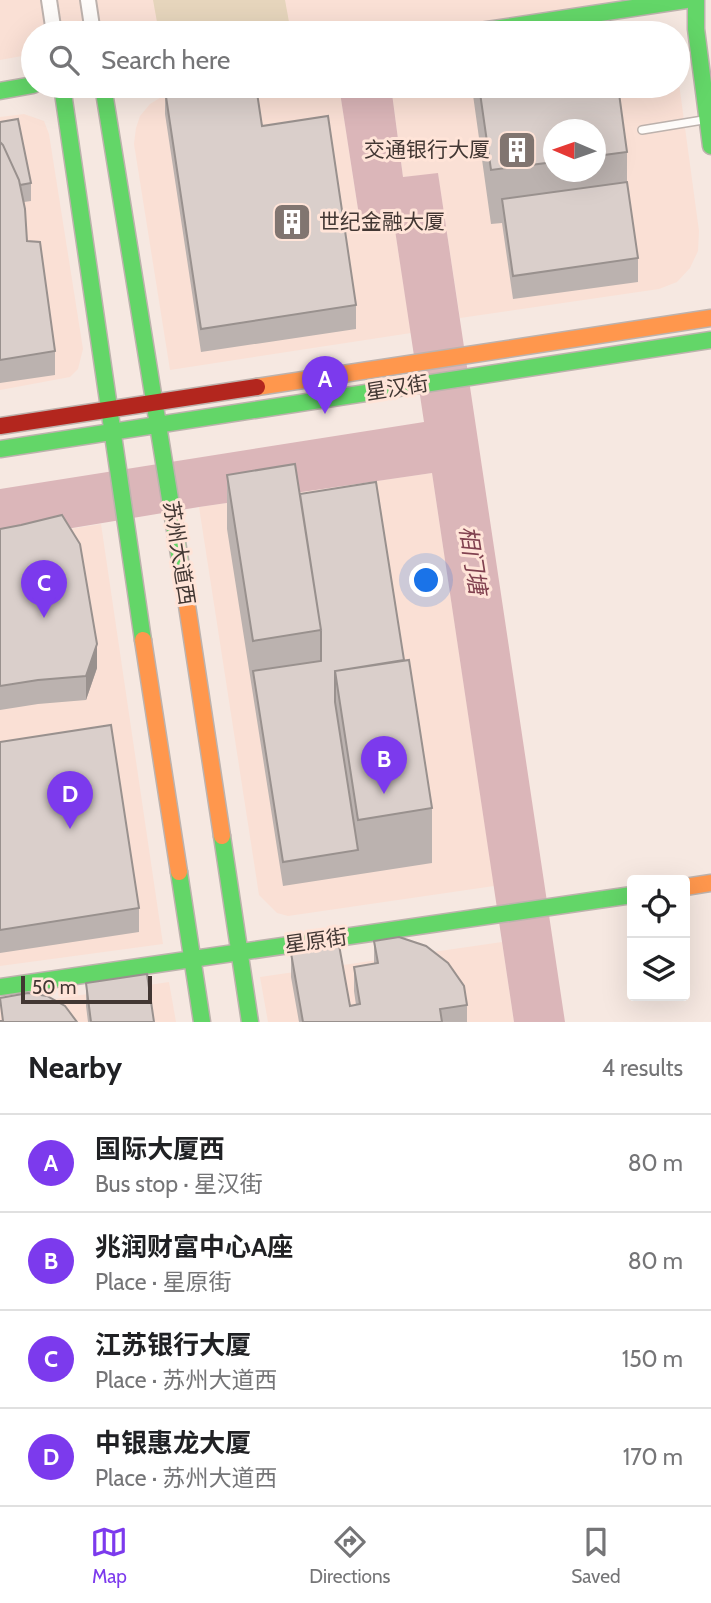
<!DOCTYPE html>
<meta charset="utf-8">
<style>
body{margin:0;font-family:Cabin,"Noto Sans SC",sans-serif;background:#f6f6f6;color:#202124}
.controls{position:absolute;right:21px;bottom:21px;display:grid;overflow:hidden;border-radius:7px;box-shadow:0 7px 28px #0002}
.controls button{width:63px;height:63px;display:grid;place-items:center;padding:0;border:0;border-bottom:2px solid #e0e0e0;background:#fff;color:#202124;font:35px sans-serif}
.compass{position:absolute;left:543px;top:119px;width:63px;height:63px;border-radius:50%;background:#fff;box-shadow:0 7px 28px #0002;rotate:272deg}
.scale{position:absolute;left:21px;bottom:18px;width:131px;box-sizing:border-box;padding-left:7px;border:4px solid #423733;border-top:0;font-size:19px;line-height:24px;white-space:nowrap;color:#423733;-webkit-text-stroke:5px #ffe4d8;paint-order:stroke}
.you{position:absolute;left:427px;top:581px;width:24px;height:24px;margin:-18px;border:5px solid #fff;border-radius:50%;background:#1a73e8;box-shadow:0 0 0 10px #1a73e833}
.badge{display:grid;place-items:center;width:46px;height:46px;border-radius:50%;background:#7c3aed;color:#fff;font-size:23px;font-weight:700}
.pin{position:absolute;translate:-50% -58px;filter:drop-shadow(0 2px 4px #0008)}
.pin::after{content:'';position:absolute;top:37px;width:24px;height:21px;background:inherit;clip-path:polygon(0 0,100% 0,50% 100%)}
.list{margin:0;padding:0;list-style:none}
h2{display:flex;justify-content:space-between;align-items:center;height:91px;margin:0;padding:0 28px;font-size:30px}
h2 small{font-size:23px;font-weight:400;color:#757577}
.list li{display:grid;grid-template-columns:46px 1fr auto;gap:21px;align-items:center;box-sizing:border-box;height:98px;padding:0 28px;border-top:2px solid #e0e0e0}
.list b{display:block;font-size:26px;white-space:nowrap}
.list p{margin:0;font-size:23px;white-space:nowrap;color:#757577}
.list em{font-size:23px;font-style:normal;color:#757577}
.icon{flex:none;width:38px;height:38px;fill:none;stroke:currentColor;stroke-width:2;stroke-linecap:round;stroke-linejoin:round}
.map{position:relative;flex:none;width:711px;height:1022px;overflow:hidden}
.search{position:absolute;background:#fff;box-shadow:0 7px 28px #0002;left:21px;right:21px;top:21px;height:77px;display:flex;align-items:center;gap:18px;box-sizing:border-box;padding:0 24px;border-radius:38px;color:#757577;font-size:26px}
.sheet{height:483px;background:#fff}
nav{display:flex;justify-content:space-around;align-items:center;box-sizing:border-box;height:98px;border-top:2px solid #e0e0e0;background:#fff;font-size:19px;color:#757577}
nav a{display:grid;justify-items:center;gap:4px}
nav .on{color:#7c3aed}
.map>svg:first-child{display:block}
.built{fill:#fae0d5;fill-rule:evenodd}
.green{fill:#e6d5bc}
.water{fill:#dbb6b9}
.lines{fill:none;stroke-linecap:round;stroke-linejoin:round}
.lane-casing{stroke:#bdb2ad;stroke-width:10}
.street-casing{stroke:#bdb2ad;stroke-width:18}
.fast-casing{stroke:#bdb2ad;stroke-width:19}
.slow-casing{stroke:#bdb2ad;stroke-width:19}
.jam-casing{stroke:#bdb2ad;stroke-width:19}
.lane{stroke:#fefcfa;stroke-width:7}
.street{stroke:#fefcfa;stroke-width:14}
.fast{stroke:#63d668;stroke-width:16}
.slow{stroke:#ff974d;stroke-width:16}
.jam{stroke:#b3261e;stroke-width:16}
.wall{fill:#bbb2af;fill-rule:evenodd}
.shaded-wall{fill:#99918e}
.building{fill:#dacfcb;stroke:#99918e;stroke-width:2}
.labels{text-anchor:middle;stroke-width:6;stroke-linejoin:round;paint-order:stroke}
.poi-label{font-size:21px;fill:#423733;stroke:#ffe4d8;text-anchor:end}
.street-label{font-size:21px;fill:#423733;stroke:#ffe4d8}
.water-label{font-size:23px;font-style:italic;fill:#81414f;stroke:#ffe4d8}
</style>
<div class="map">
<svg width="711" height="1022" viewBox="0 0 711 1022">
<rect width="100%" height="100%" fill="#f6e8e1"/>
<path class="built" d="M0,0H622L477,33H33V54L0,60Z
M678,76L699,231L698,251L690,268L677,282L659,289L460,318L438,174L403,177L391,86H678ZM554,130H596V172H554Z
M226,86H339L360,222L371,232L395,230L411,333L170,370L134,144L136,128L140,116L150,104L166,94Z
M24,114L44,121L49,134L83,349L78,369L70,377L0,390V117Z
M432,473L494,886L288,916L277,913L259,895L199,507Z
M101,524L163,944L0,966V540Z
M502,942L514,1022H268L260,977Z
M169,982L176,1022H0V1007Z"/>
<path class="green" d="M153,0H285L291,33H159Z"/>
<path class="water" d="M339,86H391L403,177L438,173L565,1022H514L432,473L199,507L0,540V489L424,422L395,230L371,232L360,222Z"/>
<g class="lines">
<g class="lane-casing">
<path id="lane" d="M642,130L703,120"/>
</g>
<g class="street-casing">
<path id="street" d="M49,0L54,33
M88,0L93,33"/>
</g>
<g class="fast-casing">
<path id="fast" d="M696,0V29L711,146
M467,33L686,0
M62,86L143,640
M103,86L183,579
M0,91L33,85
M0,449L711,340
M222,836L250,1022
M179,872L202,1022
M0,987L632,895"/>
</g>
<g class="slow-casing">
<path id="slow" d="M257,387L711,318
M183,579L222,836
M143,640L179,872
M685,887L711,883"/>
</g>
<g class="jam-casing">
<path id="jam" d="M0,426L257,387"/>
</g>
<use href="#lane" class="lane"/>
<use href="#street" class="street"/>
<use href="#fast" class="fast"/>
<use href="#slow" class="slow"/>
<use href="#jam" class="jam"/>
</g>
<path class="wall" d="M473,86H618L627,152V182L638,258V282L513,299L502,223L491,224L473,95ZM554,130H596V172H554Z
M165,90L262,126L356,305V329L201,352L165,114Z
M0,122L31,183V201L24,202L27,241L55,351V375L0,383Z
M227,475L300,494L404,660L432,808V863L283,886L227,529Z
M0,529L97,668L86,700L38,704L0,710Z
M0,742L139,908V932L0,953Z
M374,941L467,1005V1022H299L291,977V953L350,1006L356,1005L354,991V967L374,964Z
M86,983L154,1022H88L86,1006Z"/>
<path class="shaded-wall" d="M97,644V668L86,700V676Z"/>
<path class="building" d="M610,22L611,33H527Z
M195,86H256L262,126L328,116L356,305L201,329L165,90Z
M479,86H618L627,152L596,156V130H554V162L491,170Z
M18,119L31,183L20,185L19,180L3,145L0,142V122Z
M0,142L3,145L19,180L25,209L27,241L40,242L55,351L0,360Z
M627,182L638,258L513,276L502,199Z
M295,464L321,630L253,641L227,475Z
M376,482L404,660L335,671V702L358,850L283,862L253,671L321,661V630L300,494Z
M62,515L80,544L97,644L86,676L38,680L0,686V529L21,525Z
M409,660L432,808L358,820L335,671Z
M111,725L139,908L0,930V742Z
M399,937L426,946L448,963L464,986L467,1005L440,1009L442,1022H303L291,953L339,945L350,1006L360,1004L354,967L378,963L374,941Z
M147,974L154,1022H91L86,983Z
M28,993L47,996L65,1006L77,1022H0V1021H3L0,998Z"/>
<defs>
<g id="building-square" transform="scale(2.0125)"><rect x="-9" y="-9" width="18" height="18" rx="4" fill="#817570" stroke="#ffe4d8"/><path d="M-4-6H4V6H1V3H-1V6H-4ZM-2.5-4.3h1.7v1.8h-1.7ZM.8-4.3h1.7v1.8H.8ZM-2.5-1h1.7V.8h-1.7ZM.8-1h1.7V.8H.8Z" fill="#fff"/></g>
</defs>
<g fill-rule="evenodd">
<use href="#building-square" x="517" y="150"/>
<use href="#building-square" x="292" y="222"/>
</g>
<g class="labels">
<g class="poi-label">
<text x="490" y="157">交通银行大厦</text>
<text x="319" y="229" text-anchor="start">世纪金融大厦</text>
</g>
<g class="street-label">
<text transform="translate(397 388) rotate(-9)" y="7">星汉街</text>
<text transform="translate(179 553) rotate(81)" y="7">苏州大道西</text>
<text transform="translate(316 941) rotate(-8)" y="7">星原街</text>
</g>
<g class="water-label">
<text transform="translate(473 560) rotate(81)" y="8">相门塘</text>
</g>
</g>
</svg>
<div class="controls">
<button><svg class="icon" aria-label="locate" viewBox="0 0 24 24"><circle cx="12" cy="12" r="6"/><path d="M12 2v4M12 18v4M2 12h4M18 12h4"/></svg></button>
<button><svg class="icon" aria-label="layers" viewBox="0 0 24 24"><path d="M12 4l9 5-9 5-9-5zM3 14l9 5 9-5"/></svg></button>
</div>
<svg class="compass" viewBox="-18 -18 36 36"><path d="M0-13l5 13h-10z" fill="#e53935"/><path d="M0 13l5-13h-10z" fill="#757577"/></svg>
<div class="scale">50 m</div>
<div class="you"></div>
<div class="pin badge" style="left:325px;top:414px">A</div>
<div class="pin badge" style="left:384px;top:794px">B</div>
<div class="pin badge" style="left:44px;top:618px">C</div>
<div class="pin badge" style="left:70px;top:829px">D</div>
<div class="search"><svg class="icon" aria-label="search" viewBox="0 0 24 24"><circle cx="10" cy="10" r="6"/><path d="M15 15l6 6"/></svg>Search here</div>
</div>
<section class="sheet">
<h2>Nearby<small>4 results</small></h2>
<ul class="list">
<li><span class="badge">A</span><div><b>国际大厦西</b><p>Bus stop · 星汉街</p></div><em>80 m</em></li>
<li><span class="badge">B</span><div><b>兆润财富中心A座</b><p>Place · 星原街</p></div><em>80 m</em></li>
<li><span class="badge">C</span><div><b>江苏银行大厦</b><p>Place · 苏州大道西</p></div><em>150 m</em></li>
<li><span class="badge">D</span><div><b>中银惠龙大厦</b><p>Place · 苏州大道西</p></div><em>170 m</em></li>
</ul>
</section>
<nav>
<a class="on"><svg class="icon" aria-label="map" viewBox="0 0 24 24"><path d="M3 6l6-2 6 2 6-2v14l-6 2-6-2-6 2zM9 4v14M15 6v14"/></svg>Map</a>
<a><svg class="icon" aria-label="directions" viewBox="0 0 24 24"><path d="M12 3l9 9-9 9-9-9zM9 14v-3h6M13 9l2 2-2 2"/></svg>Directions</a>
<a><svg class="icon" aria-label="saved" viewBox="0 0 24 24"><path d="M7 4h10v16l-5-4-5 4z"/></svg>Saved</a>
</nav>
